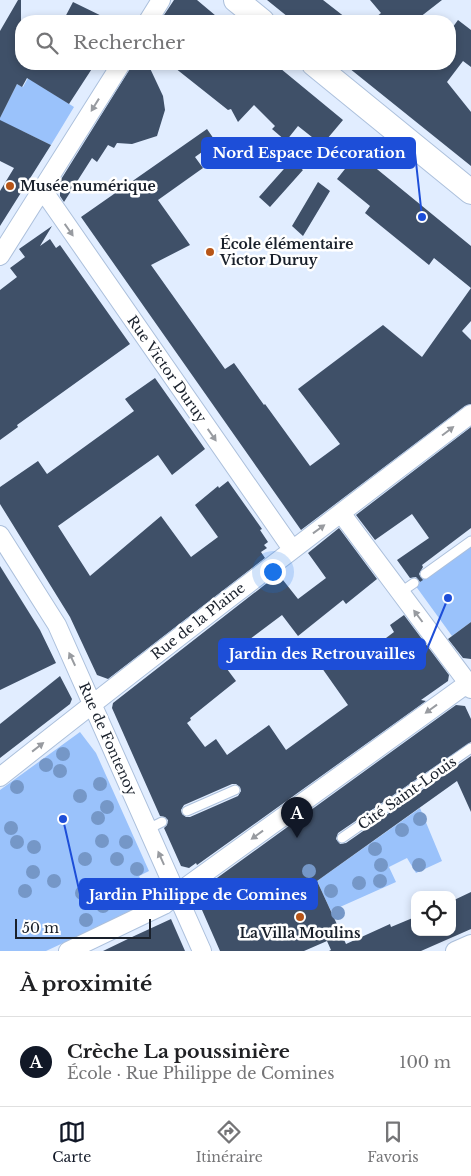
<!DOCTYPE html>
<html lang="fr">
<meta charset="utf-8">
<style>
body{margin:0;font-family:"Libre Baskerville",serif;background:#f2f2f2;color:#202124}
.controls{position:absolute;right:15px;bottom:15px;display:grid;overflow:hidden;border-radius:10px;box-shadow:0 2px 8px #0003}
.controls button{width:45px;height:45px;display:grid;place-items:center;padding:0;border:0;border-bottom:1px solid #e0e0e0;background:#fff;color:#202124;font:25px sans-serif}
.scale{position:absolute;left:15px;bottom:12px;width:136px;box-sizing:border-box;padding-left:5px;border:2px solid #19202b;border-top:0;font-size:14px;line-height:18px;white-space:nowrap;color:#19202b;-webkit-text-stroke:4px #fff;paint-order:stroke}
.you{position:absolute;left:272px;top:571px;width:18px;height:18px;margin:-12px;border:4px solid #fff;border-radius:50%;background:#1a73e8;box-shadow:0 0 0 8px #1a73e833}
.badge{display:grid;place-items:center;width:32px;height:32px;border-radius:50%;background:#111827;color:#fff;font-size:16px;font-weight:700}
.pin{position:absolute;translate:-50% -41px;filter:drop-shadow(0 1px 2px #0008)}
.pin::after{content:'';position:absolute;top:26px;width:18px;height:15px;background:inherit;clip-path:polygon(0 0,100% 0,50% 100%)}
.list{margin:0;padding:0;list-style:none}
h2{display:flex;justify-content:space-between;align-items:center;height:65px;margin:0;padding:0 20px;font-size:21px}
h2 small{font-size:16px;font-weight:400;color:#757577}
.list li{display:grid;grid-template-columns:32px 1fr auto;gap:15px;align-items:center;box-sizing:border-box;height:90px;padding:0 20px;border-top:1px solid #e0e0e0}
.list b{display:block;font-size:19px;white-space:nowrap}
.list p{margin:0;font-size:16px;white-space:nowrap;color:#757577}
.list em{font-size:16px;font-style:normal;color:#757577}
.icon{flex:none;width:28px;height:28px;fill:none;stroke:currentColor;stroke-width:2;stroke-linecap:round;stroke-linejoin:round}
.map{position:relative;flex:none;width:471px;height:951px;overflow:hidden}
.search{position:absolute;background:#fff;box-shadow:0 2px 8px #0003;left:15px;right:15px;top:15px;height:55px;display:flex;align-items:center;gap:12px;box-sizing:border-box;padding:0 18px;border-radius:20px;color:#757577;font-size:19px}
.sheet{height:155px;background:#fff}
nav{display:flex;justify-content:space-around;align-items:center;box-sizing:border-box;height:70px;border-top:1px solid #e0e0e0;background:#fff;font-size:14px;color:#757577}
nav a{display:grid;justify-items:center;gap:2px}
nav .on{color:#111827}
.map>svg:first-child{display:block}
.green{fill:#9ac2fb}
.building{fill:#3f5068;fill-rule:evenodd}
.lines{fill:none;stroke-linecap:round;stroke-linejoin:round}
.lane-casing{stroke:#acc0dc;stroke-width:11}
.street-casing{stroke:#acc0dc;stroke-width:20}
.secondary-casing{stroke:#acc0dc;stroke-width:26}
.lane{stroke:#fff;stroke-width:9}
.street{stroke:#fff;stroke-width:18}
.secondary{stroke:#fff;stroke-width:24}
.tree{fill:#7597c7}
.oneway{fill:#989ba0}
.poi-dot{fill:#b75517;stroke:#fff;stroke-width:2}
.labels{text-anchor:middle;stroke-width:5;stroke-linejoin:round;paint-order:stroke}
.poi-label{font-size:14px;font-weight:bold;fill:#19202b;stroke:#fff;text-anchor:start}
.street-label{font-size:14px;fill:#19202b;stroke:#fff}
.leader{fill:none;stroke:#1d4ed8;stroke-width:2}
.callout-dot{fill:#1d4ed8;stroke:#fff;stroke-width:2}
.callout{fill:#1d4ed8;stroke:#1d4ed8;stroke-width:2}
.callout-label{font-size:15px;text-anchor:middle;font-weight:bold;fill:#fff}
</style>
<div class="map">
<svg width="471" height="951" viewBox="0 0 471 951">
<rect width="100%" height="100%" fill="#e1edff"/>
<path class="green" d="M28,78L74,107L51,145L22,131L16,143L0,134V118L17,84L23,87Z
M471,545V622L452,636L415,585Z
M80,732L96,753L149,871L139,876L151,902L46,951H0V790Z
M420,808L442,861L416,873L407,858L389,867L396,882L331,911L317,881Z"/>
<path class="building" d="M18,0H21V64H95L69,104L27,78L22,87L17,84L0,118V31Z
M174,0H197L222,21H160Z
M267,0H323L350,21H293Z
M370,0H442L415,21H371L381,13Z
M73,2L112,21H63Z
M458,20L471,30V67L463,61L447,82L471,112V166L344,64H450V31Z
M133,64H148L163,96L165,110L157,136L132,144L117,143L114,148L108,145L97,162L92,158L64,202L60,196V181Z
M170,64H275L343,120L322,145L298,126L286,141L272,129L275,126L254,105L238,122L231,109L228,110Z
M0,120L51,145L0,226V191L14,168L0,161Z
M207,129L216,142L195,157L203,168L158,200L190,245L151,265L225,369L234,363L264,405L265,404L310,466L340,444L298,389L383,325L422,357L471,288L434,258L429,265L365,213L370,206L337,179L368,140L383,152L372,165L471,246V321L462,331L471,340V404L465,406L301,530L81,217Z
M291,161L303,170L270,207L259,197Z
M318,182L330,191L303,236L292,226Z
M52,226L40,246L50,239L56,248L60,245L130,344L17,425L18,427L0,440V290L17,277L10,268L25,257L19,249Z
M155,378L205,449L172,475L158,455L58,526L90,576L161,516L191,557L218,537L195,505L218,486L219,488L228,481L262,529L260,530L268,542L264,545L267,548L261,552L265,558L108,679L97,675L70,617L0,504V487L38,461L47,474L134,411L125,399Z
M471,427V528L422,565L423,567L419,574L423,580L420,582L416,577L410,578L397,560L429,538L412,514L375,540L356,515Z
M339,528L377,579L346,604L343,600L298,636L282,615L221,661L236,681L190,718L191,720L187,723L205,747L216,739L227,755L269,725L286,750L348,705L317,661L335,648L343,660L365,643L370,650L394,632L390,625L404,615L449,675L448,681L421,700L426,701L197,865L196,863L189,868L181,866L164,828L167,825L168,820L165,817L160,816L112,708L113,703L276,576L279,575L298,599L326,578L308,553ZM232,784H236L240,787L241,791L238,796L190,817H186L182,814L181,810L184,805Z
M0,566L40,630L56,663L0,690Z
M471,622V659L463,658L448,639Z
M60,676L72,699L70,704L0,758V724Z
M456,705L465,706L471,719V742L338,833L336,839L340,844L346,843L471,756V812L457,781L317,881L346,944L390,924L391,927L415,917V932H452V901L471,892V929L421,951H329L331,950L327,941L304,951H220L202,910L207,902L211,885L210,883Z
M171,919L185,951H103L132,937Z"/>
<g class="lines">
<g class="lane-casing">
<path id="lane" d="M425,574L471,541
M401,592L414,583
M187,811L235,790
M148,829L162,822
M342,838L471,748"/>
</g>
<g class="street-casing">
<path id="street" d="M148,21L161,0
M42,189L292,549
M0,256L121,64
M341,513L468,683L471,689
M0,535L57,625L202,951
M0,777C155,654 313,534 471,414
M68,951L164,905L187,886L471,681
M455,951L471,944"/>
</g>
<g class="secondary-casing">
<path id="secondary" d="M236,0L262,21
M314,64L471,192"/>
</g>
<use href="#lane" class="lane"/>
<use href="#street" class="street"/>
<use href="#secondary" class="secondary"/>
</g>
<g class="tree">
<circle cx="63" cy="754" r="7"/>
<circle cx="46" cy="765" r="7"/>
<circle cx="60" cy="771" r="7"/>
<circle cx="100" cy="784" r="7"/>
<circle cx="17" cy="787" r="7"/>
<circle cx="80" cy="796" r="7"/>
<circle cx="107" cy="807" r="7"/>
<circle cx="98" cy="818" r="7"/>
<circle cx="420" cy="819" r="7"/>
<circle cx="11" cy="828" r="7"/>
<circle cx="402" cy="830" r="7"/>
<circle cx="102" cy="841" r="7"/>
<circle cx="17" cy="842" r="7"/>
<circle cx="126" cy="842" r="7"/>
<circle cx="34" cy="847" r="7"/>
<circle cx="375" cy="849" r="7"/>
<circle cx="85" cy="859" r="7"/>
<circle cx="117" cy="859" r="7"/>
<circle cx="381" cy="865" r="7"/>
<circle cx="419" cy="865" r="7"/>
<circle cx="137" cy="869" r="7"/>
<circle cx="309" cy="871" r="7"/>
<circle cx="33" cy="872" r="7"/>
<circle cx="54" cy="881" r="7"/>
<circle cx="380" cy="881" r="7"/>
<circle cx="359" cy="883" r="7"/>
<circle cx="25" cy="891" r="7"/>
<circle cx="331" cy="891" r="7"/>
<circle cx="82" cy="893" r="7"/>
<circle cx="103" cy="906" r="7"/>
<circle cx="338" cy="913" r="7"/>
<circle cx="86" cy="920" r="7"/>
</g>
<defs><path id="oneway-solid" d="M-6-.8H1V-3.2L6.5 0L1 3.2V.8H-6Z" transform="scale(1.25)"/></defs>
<g class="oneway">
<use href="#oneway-solid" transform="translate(95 105) rotate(122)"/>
<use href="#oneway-solid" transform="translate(69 230) rotate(55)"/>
<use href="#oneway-solid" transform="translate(448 431) rotate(-37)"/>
<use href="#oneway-solid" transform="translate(212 435) rotate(55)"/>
<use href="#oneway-solid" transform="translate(319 529) rotate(-36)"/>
<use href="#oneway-solid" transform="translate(418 616) rotate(-127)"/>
<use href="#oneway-solid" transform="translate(72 659) rotate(-115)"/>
<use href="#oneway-solid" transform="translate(431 709) rotate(144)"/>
<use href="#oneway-solid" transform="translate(38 747) rotate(-38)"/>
<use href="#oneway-solid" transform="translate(257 835) rotate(144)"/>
<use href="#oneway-solid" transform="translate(161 858) rotate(-114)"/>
</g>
<g class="poi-dot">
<circle cx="10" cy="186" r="5"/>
<circle cx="210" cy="252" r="5"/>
<circle cx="300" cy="917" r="5"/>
</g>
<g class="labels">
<g class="poi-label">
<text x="20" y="191">Musée numérique</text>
<text x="220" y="249">École élémentaire<tspan x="220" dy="16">Victor Duruy</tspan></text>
<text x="300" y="938" text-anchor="middle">La Villa Moulins</text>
</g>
<g class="street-label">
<text transform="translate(167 369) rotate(55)" y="5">Rue Victor Duruy</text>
<text transform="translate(198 621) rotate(-38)" y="5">Rue de la Plaine</text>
<text transform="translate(108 739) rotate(66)" y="5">Rue de Fontenoy</text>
<text transform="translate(407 793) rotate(-35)" y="5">Cité Saint-Louis</text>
</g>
</g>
<path class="leader" d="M422 217L415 153M448 598L425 654M63 819L80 894"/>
<g class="callout-dot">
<circle cx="422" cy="217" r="5"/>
<circle cx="448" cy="598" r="5"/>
<circle cx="63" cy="819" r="5"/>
</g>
<g class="callout">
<rect x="202" y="138" width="213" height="30" rx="5"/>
<rect x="219" y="639" width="206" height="30" rx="5"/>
<rect x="80" y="879" width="237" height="30" rx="5"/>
</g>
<g class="callout-label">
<text x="309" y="158">Nord Espace Décoration</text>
<text x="322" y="659">Jardin des Retrouvailles</text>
<text x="198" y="900">Jardin Philippe de Comines</text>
</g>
</svg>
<div class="controls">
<button><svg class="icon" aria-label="locate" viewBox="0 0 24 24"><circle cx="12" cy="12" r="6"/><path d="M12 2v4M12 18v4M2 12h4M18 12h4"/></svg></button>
</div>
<div class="scale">50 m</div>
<div class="you"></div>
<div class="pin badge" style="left:297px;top:838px">A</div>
<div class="search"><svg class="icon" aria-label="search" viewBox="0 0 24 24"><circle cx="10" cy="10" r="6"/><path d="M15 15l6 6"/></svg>Rechercher</div>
</div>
<section class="sheet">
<h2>À proximité<small></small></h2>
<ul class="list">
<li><span class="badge">A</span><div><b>Crèche La poussinière</b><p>École · Rue Philippe de Comines</p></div><em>100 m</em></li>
</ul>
</section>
<nav>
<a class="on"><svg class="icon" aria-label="map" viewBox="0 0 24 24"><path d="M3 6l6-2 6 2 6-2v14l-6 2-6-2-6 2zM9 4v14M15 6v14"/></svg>Carte</a>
<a><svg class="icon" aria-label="directions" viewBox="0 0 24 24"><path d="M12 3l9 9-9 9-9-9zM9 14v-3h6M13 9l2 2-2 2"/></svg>Itinéraire</a>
<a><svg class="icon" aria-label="saved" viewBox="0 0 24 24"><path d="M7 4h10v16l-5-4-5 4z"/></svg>Favoris</a>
</nav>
